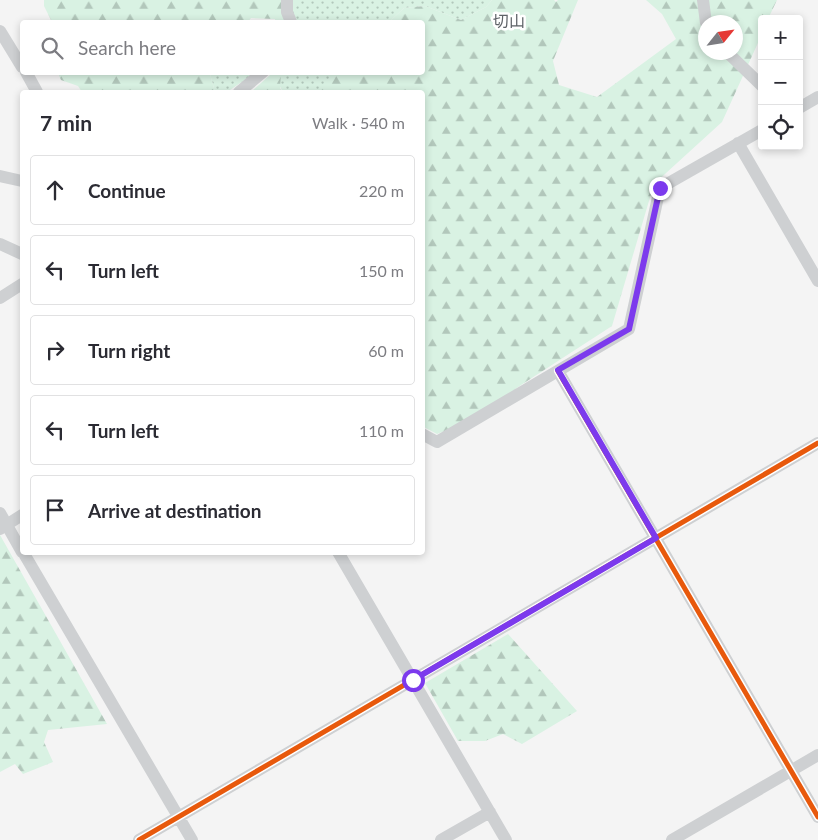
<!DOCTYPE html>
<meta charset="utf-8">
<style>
body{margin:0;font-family:Lato,"Noto Sans JP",sans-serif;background:#f7f7f7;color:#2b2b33}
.controls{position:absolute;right:15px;top:15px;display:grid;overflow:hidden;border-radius:5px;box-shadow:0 2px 8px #0003}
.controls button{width:45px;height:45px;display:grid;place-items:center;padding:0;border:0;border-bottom:1px solid #e1e1e2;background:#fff;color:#2b2b33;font:25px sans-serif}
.compass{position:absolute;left:698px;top:15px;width:45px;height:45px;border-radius:50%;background:#fff;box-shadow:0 2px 8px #0003;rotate:60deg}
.stop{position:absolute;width:15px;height:15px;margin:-11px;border:4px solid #7c3aed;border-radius:50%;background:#fff}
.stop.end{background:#7c3aed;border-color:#fff;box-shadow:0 1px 5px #0008}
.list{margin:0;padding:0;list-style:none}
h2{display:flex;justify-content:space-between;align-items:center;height:65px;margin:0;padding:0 20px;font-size:21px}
h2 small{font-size:16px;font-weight:400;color:#7c7c81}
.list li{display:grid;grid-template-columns:32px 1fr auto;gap:15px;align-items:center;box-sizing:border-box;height:70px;margin:0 10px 10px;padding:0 10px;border:1px solid #e1e1e2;border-radius:5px}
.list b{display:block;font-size:19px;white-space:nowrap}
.list em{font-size:16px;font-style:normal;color:#7c7c81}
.icon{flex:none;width:28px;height:28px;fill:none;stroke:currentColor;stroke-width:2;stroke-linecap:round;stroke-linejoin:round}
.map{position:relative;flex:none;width:818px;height:840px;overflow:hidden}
.search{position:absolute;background:#fff;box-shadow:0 2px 8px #0003;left:20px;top:20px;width:405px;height:55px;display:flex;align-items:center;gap:12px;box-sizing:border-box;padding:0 18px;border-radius:5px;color:#7c7c81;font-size:19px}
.panel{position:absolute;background:#fff;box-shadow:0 2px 8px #0003;left:20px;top:90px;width:405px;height:465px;border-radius:5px}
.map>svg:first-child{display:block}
.grass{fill:url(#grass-dots)}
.forest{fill:url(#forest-firs);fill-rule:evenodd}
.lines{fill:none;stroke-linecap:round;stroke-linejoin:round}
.minor{stroke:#ced0d2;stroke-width:12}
.cycleway-casing{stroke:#fff;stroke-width:8}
.cycleway{stroke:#e8590c;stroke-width:5}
.route{stroke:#7c3aed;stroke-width:6}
.labels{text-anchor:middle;stroke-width:5;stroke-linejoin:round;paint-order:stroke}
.quarter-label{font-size:16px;fill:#5f6368;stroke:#fff}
</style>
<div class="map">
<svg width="818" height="840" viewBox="0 0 818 840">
<defs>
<pattern id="grass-dots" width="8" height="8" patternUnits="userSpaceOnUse" patternTransform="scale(1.25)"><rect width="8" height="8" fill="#d9f2e3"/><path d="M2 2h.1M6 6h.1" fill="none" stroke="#b2c7bb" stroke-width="1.8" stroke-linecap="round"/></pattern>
<pattern id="forest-firs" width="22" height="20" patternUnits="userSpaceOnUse" patternTransform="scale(1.25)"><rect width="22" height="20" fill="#d9f2e3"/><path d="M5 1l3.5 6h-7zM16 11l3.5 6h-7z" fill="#b2c7bb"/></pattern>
</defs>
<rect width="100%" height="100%" fill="#f4f4f4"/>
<path class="grass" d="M301,0H492L486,7L461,20L425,6L404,8L389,22H286L288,11Z
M211,72L255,73L227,92H215L210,74Z
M280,73H338L318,92H283L278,83Z"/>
<path class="forest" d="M44,0H302L284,22H275V19L251,18L248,22H52L44,6Z
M492,0H554L556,2L558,0H578L553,61L559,85L597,97L676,39L662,14L646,0H777L768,19H762V34L722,122L654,184L612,326L521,385L472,420L437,434L422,426V92H317L337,73L422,72V22H389L404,8L425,6L461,20L486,7ZM706,22H736V52H706Z
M58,73H211L210,74L215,92H82L78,86L61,80Z
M270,73H281L280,88L283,92H251L270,75Z
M0,535L107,724L48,730L44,742L53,762L23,774L15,764L0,772Z
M508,634L577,711L522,744L503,734L485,741H458L425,683Z"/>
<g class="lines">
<path class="minor" d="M287,0V12L291,22
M703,0L706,23
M0,31L22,67
M727,52L762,86
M26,72L37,92
M239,92L263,72
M799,108L818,97
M738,143L818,281
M0,176L22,181
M0,244L22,254
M0,298L22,284
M558,371L818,817
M422,434L437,442L629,329L660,188L762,130
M0,513L22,552
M0,529L22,515
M23,552L192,840
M338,552L506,840
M139,840L818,443
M441,840L490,812
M672,840L818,755"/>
<g class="cycleway-casing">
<path id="cycleway" d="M558,371L818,817
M139,840L818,443"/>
</g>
<use href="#cycleway" class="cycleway"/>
</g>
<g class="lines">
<path class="route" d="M413,680L656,538L558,370L629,329L660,188"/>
</g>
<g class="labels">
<g class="quarter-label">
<text x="509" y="27">切山</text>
</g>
</g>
</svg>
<div class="controls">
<button>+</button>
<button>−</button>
<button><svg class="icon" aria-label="locate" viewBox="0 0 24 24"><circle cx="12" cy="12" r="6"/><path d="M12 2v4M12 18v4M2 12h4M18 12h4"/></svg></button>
</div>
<svg class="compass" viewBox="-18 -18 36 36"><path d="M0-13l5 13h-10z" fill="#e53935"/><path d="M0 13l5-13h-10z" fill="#7c7c81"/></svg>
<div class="stop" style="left:413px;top:680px"></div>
<div class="stop end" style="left:660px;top:188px"></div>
<div class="search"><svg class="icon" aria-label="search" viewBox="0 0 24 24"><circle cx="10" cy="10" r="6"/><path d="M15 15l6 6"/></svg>Search here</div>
<section class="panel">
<h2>7 min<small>Walk · 540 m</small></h2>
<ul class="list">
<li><svg class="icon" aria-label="ahead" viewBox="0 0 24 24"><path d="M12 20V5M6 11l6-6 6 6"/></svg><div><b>Continue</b></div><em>220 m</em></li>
<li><svg class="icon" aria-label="left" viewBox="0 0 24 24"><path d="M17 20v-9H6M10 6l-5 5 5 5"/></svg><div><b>Turn left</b></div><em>150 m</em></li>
<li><svg class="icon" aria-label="right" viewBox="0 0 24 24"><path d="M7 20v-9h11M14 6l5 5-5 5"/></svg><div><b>Turn right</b></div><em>60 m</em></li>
<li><svg class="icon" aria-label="left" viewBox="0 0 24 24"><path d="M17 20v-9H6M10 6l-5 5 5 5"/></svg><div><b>Turn left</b></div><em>110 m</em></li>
<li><svg class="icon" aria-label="arrive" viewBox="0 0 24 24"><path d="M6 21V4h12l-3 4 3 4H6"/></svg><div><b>Arrive at destination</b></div></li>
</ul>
</section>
</div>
